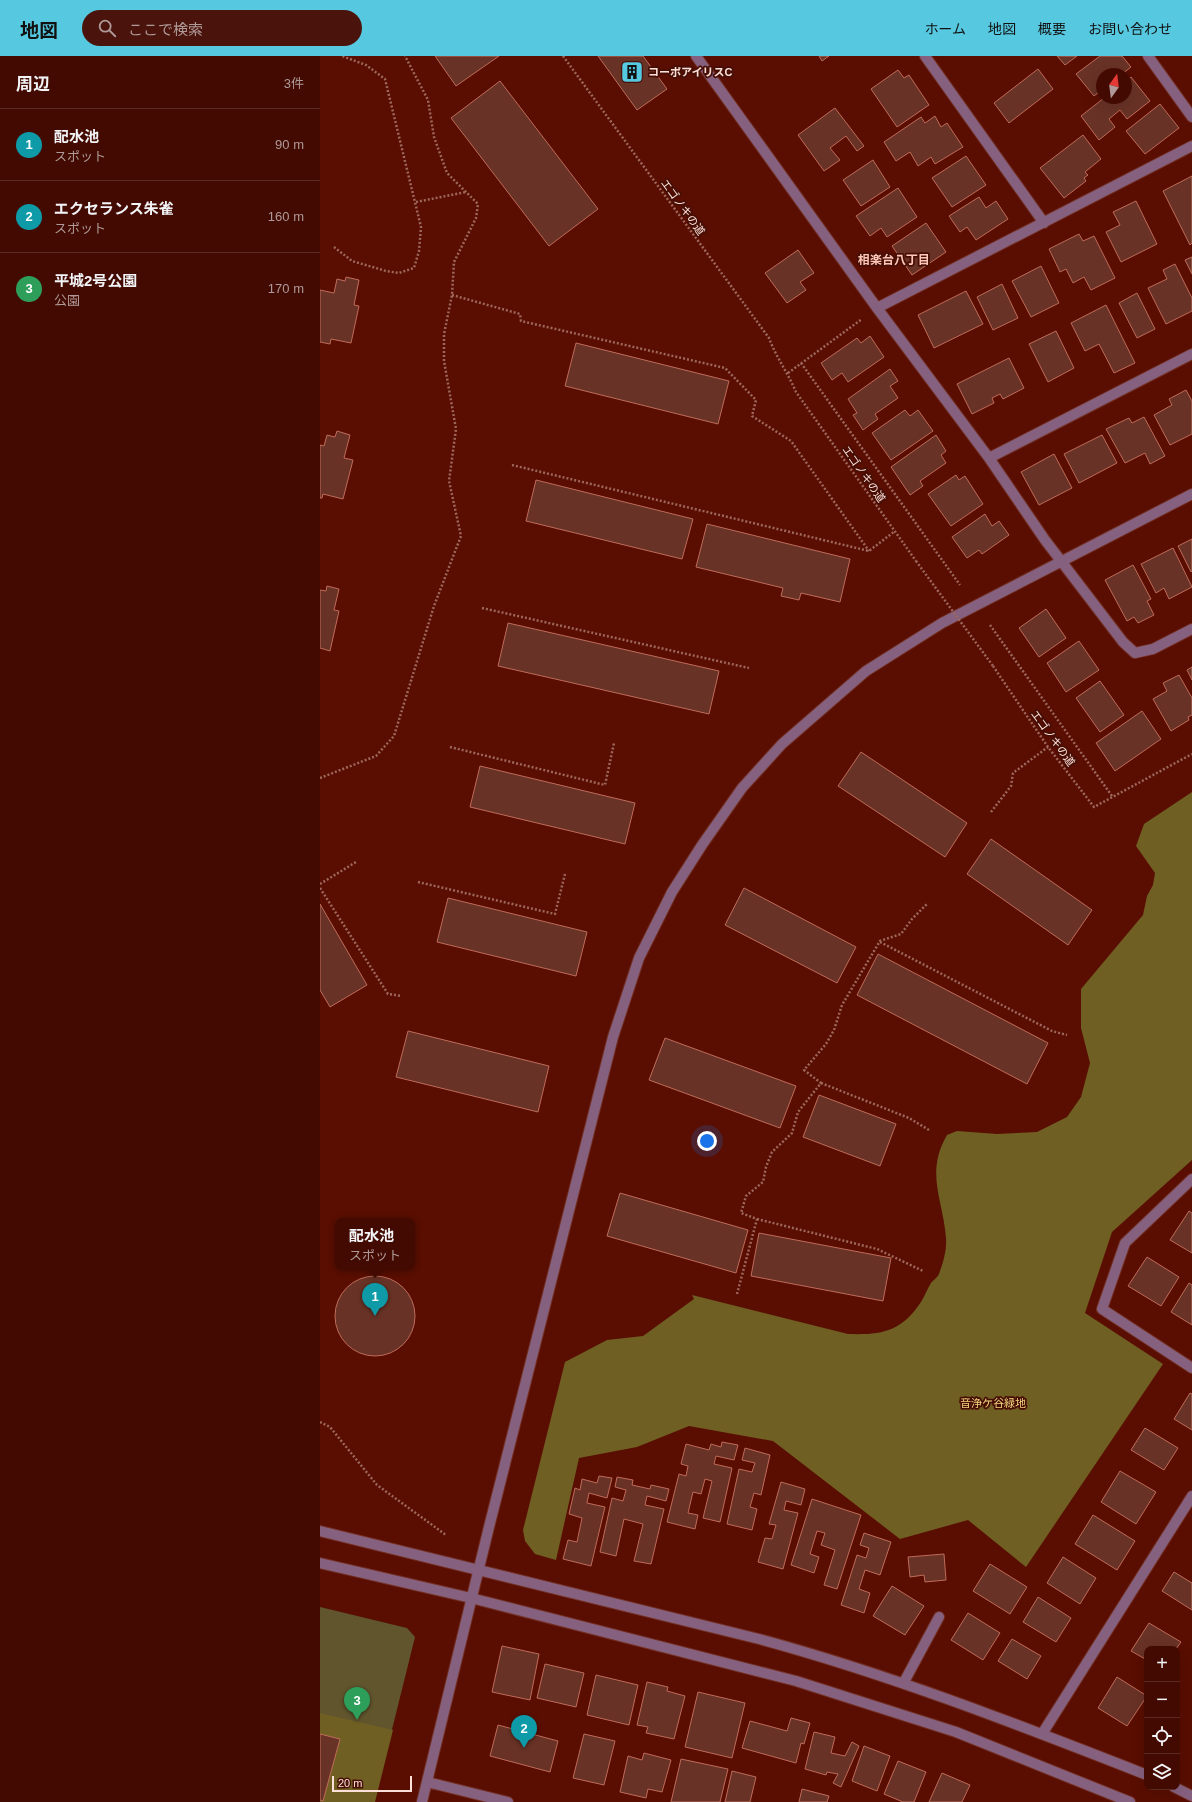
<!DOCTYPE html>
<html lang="ja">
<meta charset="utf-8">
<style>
body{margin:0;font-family:Arial,"Noto Sans JP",sans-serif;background:#4a130b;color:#f1f3f6}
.controls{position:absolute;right:12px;bottom:12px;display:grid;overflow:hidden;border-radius:8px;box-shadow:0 4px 16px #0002}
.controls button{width:36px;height:36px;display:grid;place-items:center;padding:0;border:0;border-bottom:1px solid #5b2b23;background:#430a01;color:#f1f3f6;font:20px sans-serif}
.compass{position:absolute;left:776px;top:12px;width:36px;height:36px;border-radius:50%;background:#430a01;box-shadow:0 4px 16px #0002;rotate:14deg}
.scale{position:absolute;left:12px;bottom:10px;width:80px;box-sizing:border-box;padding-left:4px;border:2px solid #fbdfd8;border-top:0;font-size:11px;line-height:14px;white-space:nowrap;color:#fbdfd8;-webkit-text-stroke:3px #460e04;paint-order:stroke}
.you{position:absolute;left:387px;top:1085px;width:14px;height:14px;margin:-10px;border:3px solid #fff;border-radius:50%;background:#1a73e8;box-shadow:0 0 0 6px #1a73e833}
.badge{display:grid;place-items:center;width:26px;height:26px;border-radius:50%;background:#56c9e1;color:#fff;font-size:13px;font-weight:700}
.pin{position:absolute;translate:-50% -33px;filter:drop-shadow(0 1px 2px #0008)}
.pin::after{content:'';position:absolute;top:21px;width:14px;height:12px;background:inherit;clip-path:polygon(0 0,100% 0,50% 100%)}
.popup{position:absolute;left:15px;top:1162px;width:80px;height:52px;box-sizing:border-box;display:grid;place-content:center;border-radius:8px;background:#430a01;filter:drop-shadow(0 1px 3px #0005);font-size:13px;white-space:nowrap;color:#af9a99}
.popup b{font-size:15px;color:#f1f3f6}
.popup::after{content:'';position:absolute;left:50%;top:100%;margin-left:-8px;border:8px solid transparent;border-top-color:#430a01}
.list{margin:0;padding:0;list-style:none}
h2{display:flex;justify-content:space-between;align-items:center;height:52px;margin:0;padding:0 16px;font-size:17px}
h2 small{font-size:13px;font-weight:400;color:#af9a99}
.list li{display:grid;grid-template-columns:26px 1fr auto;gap:12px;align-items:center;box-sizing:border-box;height:72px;padding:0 16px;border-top:1px solid #5b2b23}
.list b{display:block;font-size:15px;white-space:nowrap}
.list p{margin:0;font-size:13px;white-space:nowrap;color:#af9a99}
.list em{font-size:13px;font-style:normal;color:#af9a99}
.icon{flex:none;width:22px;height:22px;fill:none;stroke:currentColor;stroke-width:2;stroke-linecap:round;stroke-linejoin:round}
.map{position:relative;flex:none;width:872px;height:1746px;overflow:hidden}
header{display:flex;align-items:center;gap:24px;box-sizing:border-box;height:56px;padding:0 20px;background:#56c9e1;color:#111}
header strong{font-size:19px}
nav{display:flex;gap:22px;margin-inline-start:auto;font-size:14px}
.search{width:280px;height:36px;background:#4a130b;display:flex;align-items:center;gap:10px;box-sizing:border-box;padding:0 14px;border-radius:22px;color:#af9a99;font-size:15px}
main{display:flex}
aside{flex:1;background:#430a01}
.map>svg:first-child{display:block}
.green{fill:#61552d}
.forest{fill:#705f23}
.building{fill:#693226;stroke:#bf6c5a}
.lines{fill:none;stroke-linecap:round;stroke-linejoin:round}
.minor-casing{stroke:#732f23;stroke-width:12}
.path{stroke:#9e675d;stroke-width:2.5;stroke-dasharray:2 2;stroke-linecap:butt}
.minor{stroke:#86617f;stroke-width:10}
.path-bridge{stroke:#9e675d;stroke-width:2.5;stroke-dasharray:2 2;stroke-linecap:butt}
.labels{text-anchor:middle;stroke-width:3.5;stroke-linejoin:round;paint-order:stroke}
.poi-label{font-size:11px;font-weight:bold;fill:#fbdfd8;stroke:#460e04;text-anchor:start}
.street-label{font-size:11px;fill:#fbdfd8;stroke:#460e04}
.park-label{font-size:11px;fill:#f1d67f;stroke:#460e04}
.neighbourhood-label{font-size:12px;font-weight:bold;fill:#fec7ba;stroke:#460e04}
</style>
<header>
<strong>地図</strong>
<div class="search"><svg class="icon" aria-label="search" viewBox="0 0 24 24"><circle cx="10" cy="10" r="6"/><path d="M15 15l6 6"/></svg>ここで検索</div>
<nav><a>ホーム</a><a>地図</a><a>概要</a><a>お問い合わせ</a></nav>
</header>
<main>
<aside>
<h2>周辺<small>3件</small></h2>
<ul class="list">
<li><span class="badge" style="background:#0f9aa8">1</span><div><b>配水池</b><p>スポット</p></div><em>90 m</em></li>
<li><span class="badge" style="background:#0f9aa8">2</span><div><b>エクセランス朱雀</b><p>スポット</p></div><em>160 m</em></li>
<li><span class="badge" style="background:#2e9e5b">3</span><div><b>平城2号公園</b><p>公園</p></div><em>170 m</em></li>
</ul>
</aside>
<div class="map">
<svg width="872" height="1746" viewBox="0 0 872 1746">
<rect width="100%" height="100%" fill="#590e01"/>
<path class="green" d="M0,1551L87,1572L95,1581L54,1746H0Z"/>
<path class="forest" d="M872,736V1104L792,1176L765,1257L843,1308L706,1511L648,1464L580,1483L453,1385L369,1370L317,1391L259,1402L236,1504L215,1498L205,1485L203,1474L245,1306L287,1284L323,1280L374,1243L372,1239L528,1278C562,1279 581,1276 601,1246C605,1240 607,1233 611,1227C613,1224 617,1222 619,1218C623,1207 627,1194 626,1182C623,1143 605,1117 627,1079L637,1075L677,1078L717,1076L747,1061L761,1041L770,1007L761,972V933L823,859L827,840L833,829L835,817L816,790L824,768Z
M0,1657L73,1674L55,1746H0Z"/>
<path class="building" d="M115,0H179L136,30Z
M278,0H323L347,33L317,54Z
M499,0H509L502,5Z
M737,0H757L745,9Z
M780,0H802L811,11L802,18H782V34L774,40L756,18Z
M718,13L733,33L689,67L674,47Z
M578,14L584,22L589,19L609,49L577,71L551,33Z
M811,21L830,45L807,63L800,54L789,63L795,71L779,84L761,60L784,42H806V25Z
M180,25L278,153L229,190L131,62Z
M840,48L859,72L825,98L806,75Z
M515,52L544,90L537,95L526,80L510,92L520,104L504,115L478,79Z
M615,60L621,71L627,67L643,91L615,108L611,101L598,110L590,96L576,105L564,86L601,61L605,67Z
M763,79L781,103L765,116L768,119L764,122L766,125L744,142L720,112Z
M646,100L666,129L632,151L612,122Z
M553,104L570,131L541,150L523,124Z
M872,120V187L870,189L843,135Z
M578,132L597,161L567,181L561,172L550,180L536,160Z
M659,141L666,152L676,145L688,163L656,184L647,171L640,176L629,160Z
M816,145L837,188L801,206L786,176L800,169L793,156Z
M606,167L626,196L592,219L572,190Z
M759,178L763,185L774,180L795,222L771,234L764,221L753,227L746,213L740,216L729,193Z
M478,194L494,217L480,226L486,234L467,247L445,217Z
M872,201V218L865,204Z
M855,208L872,242V255L846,268L828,232L847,223L843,214Z
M721,210L739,247L711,261L692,225Z
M26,221L39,224L34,249L39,250L31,287L11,283L10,288L0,286V234L14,237L17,223L25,225Z
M682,228L698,262L673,274L657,241Z
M646,235L663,268L614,292L598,259Z
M817,237L835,273L817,282L799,247Z
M786,249L815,307L794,317L779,288L765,295L751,267Z
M736,275L754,312L728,326L709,288Z
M550,280L564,301L528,326L522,317L512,324L501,307L537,282L541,287Z
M256,287L409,325L398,368L245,330Z
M689,302L704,332L683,343L680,338L672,342L674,347L652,358L637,328Z
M570,313L578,325L570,330L578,342L555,358L558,363L543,374L533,359L537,357L528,343Z
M866,334L872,345V378L850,389L834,359L852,349L849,343Z
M585,354L590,360L598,354L613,375L571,404L552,377Z
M824,361L845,400L830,408L825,397L805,407L786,373L809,362L812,367Z
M17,375L30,379L24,402L33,404L23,443L3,438L2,442H0V389L4,390L7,379L15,381Z
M616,379L626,395L621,399L626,407L600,425L603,430L590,439L571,411Z
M782,379L797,407L759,427L744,398Z
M734,398L752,432L719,449L701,416Z
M636,419L639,424L645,420L663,448L631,470L608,438Z
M216,424L373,463L362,503L206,465Z
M665,458L672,470L679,465L689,479L662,498L659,494L647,502L632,481Z
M387,468L530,503L520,546L481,537L479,544L461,540L463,532L376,511Z
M872,483V515L871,516L858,490Z
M853,492L872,531L849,543L844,532L836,537L821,508Z
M813,509L831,543L827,545L834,559L818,567L814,561L807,565L785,524Z
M7,530L19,533L14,554L19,555L10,595L0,592V534L6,535Z
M726,553L746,582L719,601L699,572Z
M188,567L399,615L389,658L178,610Z
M759,585L779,614L746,636L727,607Z
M872,611V624L867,614Z
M859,619L872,642V659L868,661L869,664L851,675L833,643L847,635L843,627Z
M780,625L804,659L780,676L756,642Z
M822,655L841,683L795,715L776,687Z
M541,696L647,767L625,801L518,730Z
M160,710L315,747L305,788L150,751Z
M671,783L772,854L748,889L647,818Z
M424,832L536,891L517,927L405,869Z
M128,842L267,876L256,920L117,886Z
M0,848L47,929L10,951L0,934Z
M558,898L728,987L707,1028L537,939Z
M88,975L229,1010L218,1056L76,1021Z
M345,982L476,1030L460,1072L329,1024Z
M499,1039L576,1068L560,1110L483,1081Z
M300,1137L428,1174L416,1217L287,1180Z
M869,1155L872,1157V1197L850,1184Z
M439,1177L571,1202L563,1245L431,1220Z
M827,1201L859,1221L841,1250L808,1230Z
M15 1260a40 40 0 1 1 80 0a40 40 0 1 1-80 0Z
M869,1227L872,1229V1269L851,1256Z
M870,1337L872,1338V1374L854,1363Z
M825,1372L858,1392L844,1414L811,1394Z
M402,1386L418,1389L414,1404L396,1400L394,1408L412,1412L400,1466L383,1462L392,1425L385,1423L381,1438L373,1436L368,1457L378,1459L375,1473L347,1466L359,1418L366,1420L368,1410L361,1408L366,1388L389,1394L391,1388L401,1391Z
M425,1392L450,1399L441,1439L434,1437L430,1451L437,1453L432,1474L407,1468L419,1413L432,1416L435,1407L422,1404Z
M800,1415L836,1436L816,1468L781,1446Z
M279,1420L292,1422L287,1442L269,1437L267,1447L285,1451L271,1510L243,1503L248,1484L257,1486L262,1462L249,1458L255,1432L260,1434L262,1423L277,1427Z
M297,1421L313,1424L312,1429L330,1433L331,1429L349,1433L346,1445L327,1440L325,1449L344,1453L331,1508L314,1505L323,1468L304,1463L296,1500L280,1496L292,1442L303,1445L306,1434L295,1431Z
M461,1426L485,1433L481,1449L466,1445L464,1454L478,1457L463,1513L438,1506L445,1482L452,1483L456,1469L449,1468Z
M492,1443L541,1459L517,1533L504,1529L515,1494L501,1489L505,1477L497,1475L490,1498L499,1501L494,1517L471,1509Z
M773,1459L815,1485L797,1514L755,1488Z
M544,1477L571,1486L560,1519L545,1514L539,1533L550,1537L544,1557L521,1549L537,1499L546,1502L549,1492L540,1489Z
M624,1498L626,1524L605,1526L604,1519L590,1521L588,1501Z
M743,1501L776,1522L760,1548L727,1527Z
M670,1508L707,1531L690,1558L653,1535Z
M854,1516L872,1527V1554L842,1535Z
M572,1530L604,1550L585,1579L553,1560Z
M718,1541L751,1562L736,1586L703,1566Z
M648,1557L680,1577L663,1604L631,1584Z
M829,1567L861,1586L856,1593H827V1604L811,1595Z
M692,1583L721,1600L707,1623L678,1605Z
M182,1590L219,1598L210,1644L172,1636Z
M225,1608L264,1617L256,1651L217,1642Z
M276,1619L318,1629L309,1669L267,1659Z
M797,1621L827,1640L807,1670L778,1652Z
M327,1626L348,1631L347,1635L365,1640L354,1683L326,1677L328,1671L317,1669Z
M378,1636L425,1647L412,1702L365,1691Z
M471,1662L490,1667L484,1688L481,1687L476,1707L422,1692L430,1665L467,1675Z
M178,1669L238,1685L230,1716L170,1700Z
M494,1676L515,1681L511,1697L525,1700L532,1686L539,1690L521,1731L513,1727L518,1718L507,1716L506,1719L485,1713Z
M0,1678L20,1683L3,1745L0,1744Z
M264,1678L295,1685L284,1729L253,1722Z
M544,1690L570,1700L557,1735L532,1725Z
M324,1697L351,1704L342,1736L328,1733L326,1742L300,1736L308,1700L322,1704Z
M361,1703L408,1713L400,1746H351Z
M578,1705L606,1716L594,1746H583L564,1738Z
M412,1715L436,1721L430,1746H405Z
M622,1717L650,1729L642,1746H609Z
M482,1733L509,1740L507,1746H479Z"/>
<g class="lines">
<g class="minor-casing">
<path id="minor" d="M376,0L557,252L669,402L725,484L803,586L815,597L833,593L872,573
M605,0L724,167
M828,0L872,61
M557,252L872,90
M669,402L872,298
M872,1123L805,1187L782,1253L872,1312
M0,1475L439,1583C572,1619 699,1669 827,1719
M0,1507L151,1542L476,1625L636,1676L810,1746
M584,1626L619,1561
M722,1678L872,1440
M107,1726L188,1746
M854,1731L872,1740
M102,1746L169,1471L293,981L319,902L352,836L382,789L422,732L462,688L546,615L622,567L872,438"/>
</g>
<path class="path" d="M243,0L449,282C456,301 468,317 476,336L596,505
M96,146L146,136
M14,191L32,205L66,215L79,217L94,212L99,195L101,171L65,23L46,9L22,0
M132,239L200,258L201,265L405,312L436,344L432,360L471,385L549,495
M481,307L640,529
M468,317L542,263
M192,409L549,495L575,475
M162,552L429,612
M670,569L792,740
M673,610L728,691L774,751L872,698
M130,691L285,729L294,687
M0,722L56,700L74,680L114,550L141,480L129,425L136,373L124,305V278L132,239L134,206L156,162L158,148L127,117L114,81L108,44L85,0
M671,756L691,730L693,717L728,691
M98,826L235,858L245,818
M0,828L36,806
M0,832L68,938L82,940
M560,886L732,975L747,979
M501,1027L589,1062L609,1074
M437,1163L557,1193L603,1215
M417,1238L437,1163L421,1157L426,1140L443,1126L446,1111L452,1096L472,1077L478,1056L501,1027L484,1014L506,988L514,974L522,949L560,885L581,878L592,863L608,847
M0,1366L10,1371L57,1429L126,1479"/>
<use href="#minor" class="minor"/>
<path class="path-bridge" d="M596,505L673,610"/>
</g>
<defs>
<g id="building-square" transform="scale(1.15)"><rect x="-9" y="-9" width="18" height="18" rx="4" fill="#56c9e1" stroke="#460e04"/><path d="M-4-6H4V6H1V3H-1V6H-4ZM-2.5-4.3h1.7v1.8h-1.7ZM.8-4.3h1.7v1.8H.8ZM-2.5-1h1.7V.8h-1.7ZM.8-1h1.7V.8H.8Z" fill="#111"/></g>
</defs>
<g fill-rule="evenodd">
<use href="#building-square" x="312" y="16"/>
</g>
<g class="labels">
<g class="poi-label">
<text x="328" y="20">コーポアイリスC</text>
</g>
<g class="street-label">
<text transform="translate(363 151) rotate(54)" y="4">エゴノキの道</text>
<text transform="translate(544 418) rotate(55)" y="4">エゴノキの道</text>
<text transform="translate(733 682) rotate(54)" y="4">エゴノキの道</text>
</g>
<g class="park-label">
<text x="673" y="1351">音浄ケ谷緑地</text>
</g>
<g class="neighbourhood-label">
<text x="574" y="208">相楽台八丁目</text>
</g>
</g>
</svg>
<div class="controls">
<button>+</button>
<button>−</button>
<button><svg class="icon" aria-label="locate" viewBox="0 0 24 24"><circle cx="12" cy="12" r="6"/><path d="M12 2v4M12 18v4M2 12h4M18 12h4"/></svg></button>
<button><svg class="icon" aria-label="layers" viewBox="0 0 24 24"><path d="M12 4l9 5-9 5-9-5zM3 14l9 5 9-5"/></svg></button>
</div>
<svg class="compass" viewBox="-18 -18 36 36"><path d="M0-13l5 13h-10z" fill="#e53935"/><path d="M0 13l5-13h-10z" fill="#af9a99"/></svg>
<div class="scale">20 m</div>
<div class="you"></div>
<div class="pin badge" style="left:55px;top:1260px;background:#0f9aa8">1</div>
<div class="popup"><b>配水池</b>スポット</div>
<div class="pin badge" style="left:204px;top:1692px;background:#0f9aa8">2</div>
<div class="pin badge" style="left:37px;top:1664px;background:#2e9e5b">3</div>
</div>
</main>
